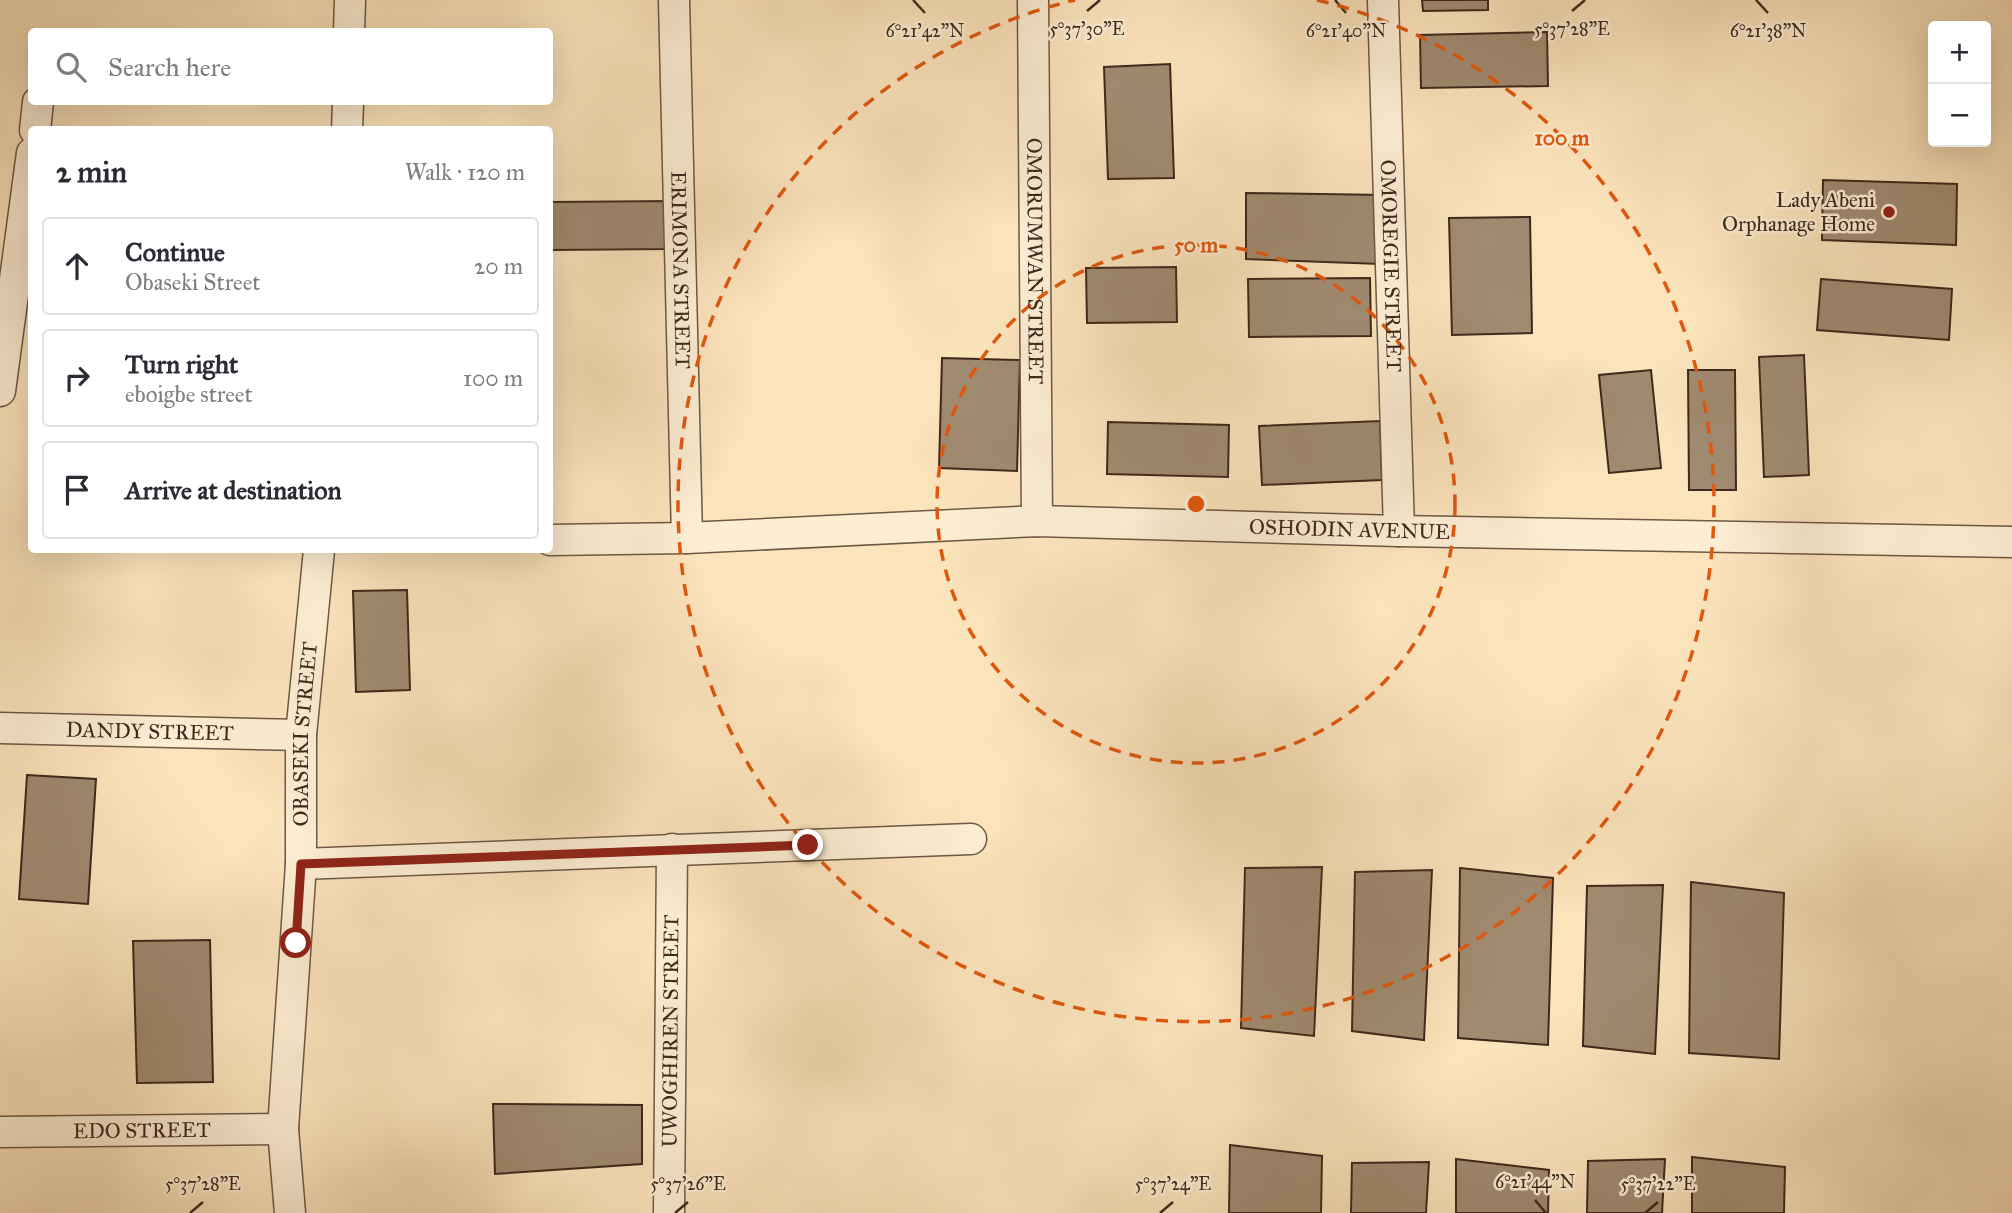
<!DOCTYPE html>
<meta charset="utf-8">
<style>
body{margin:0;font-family:"IM FELL Great Primer",serif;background:#f2f2f3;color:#2b2b33}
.controls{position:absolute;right:21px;top:21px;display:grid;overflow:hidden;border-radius:7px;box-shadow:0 7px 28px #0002}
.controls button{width:63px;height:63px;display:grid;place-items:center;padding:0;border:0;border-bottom:2px solid #e1e1e2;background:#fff;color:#2b2b33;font:35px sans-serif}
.stop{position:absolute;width:21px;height:21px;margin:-16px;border:5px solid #8f2418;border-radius:50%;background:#fff}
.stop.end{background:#8f2418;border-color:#fff;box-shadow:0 2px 7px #0008}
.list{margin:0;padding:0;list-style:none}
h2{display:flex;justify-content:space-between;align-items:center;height:91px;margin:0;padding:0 28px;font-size:30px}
h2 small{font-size:23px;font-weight:400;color:#7c7c81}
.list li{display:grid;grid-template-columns:46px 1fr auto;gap:21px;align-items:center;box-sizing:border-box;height:98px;margin:0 14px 14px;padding:0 14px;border:2px solid #e1e1e2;border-radius:7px}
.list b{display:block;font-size:26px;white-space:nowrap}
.list p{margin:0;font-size:23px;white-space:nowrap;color:#7c7c81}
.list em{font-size:23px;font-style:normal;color:#7c7c81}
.icon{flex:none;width:38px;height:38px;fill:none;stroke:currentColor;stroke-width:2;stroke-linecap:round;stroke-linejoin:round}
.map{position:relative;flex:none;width:2012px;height:1213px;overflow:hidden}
.search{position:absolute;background:#fff;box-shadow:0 7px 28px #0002;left:28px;top:28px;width:525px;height:77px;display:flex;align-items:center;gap:18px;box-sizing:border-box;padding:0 24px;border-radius:7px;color:#7c7c81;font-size:26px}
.panel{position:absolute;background:#fff;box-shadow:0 7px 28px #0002;left:28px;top:126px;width:525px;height:427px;border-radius:7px}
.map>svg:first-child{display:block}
.building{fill:#a08a70;stroke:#3e291d;stroke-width:2}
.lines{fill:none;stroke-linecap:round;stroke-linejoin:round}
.minor-casing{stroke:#6d5845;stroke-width:33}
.minor{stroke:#fcedd3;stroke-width:30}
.route{stroke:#8f2418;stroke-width:9}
.ticks{fill:none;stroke:#3e291d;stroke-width:2.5}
.ring{fill:none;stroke:#e0570d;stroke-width:3.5;stroke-dasharray:12 9}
.poi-dot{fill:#8f2418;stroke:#fcedd3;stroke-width:2.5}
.labels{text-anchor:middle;stroke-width:5;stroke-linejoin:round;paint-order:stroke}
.poi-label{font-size:21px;fill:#3e291d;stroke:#fcedd3;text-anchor:end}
.street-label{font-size:21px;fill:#3e291d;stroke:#fcedd3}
.ticks-label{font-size:18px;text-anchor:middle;fill:#3e291d;stroke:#fcedd3;stroke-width:5;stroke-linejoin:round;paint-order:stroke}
.centre{fill:#e0570d;stroke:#fcedd3;stroke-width:3.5}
.ring-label{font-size:21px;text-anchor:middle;font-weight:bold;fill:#e0570d;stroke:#fcedd3;stroke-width:5;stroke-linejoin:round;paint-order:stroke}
</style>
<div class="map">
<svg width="2012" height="1213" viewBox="0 0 2012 1213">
<rect width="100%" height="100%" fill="#fbe3bc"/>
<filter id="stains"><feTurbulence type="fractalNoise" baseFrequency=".00286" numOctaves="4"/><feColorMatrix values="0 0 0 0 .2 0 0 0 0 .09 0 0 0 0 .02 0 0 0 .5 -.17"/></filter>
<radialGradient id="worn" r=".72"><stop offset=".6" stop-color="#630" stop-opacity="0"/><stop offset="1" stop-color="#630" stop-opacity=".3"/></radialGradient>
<path class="building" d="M1422,0H1488V10L1423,11Z
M1547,32L1548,86L1421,88L1420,35Z
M1170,64L1174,178L1108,179L1104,67Z
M1823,180L1957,184L1956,245L1822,240Z
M1246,193L1385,195L1380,264L1246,259Z
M670,201L671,249L550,250V202Z
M1530,217L1532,333L1452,335L1449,218Z
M1176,267L1177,322L1087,323L1086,268Z
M1370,278L1371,336L1249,337L1248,279Z
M1821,279L1952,289L1949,340L1817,330Z
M1804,355L1809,475L1764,477L1759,357Z
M942,358L1020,360L1017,471L939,468Z
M1651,370L1661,468L1609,473L1599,375Z
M1688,370H1735L1736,490H1689Z
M1380,421L1382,480L1262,485L1259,426Z
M1108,422L1229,425L1228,477L1107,474Z
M407,590L410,690L356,692L353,591Z
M27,775L96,779L88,904L19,899Z
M1322,867L1314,1036L1241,1028L1245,868Z
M1460,868L1553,878L1548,1045L1458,1038Z
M1432,870L1424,1040L1352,1031L1355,872Z
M1691,882L1784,893L1779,1059L1689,1053Z
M1663,885L1655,1054L1583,1046L1587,886Z
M210,940L213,1082L137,1083L133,941Z
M493,1104L642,1105V1164L495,1174Z
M1230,1145L1322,1156L1321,1213H1229Z
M1692,1157L1785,1167L1784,1213H1692Z
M1456,1159L1549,1170L1548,1213H1456Z
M1665,1159L1662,1213H1587L1588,1161Z
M1429,1162L1426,1213H1351L1352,1163Z"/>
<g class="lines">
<g class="minor-casing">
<g id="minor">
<path id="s1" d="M674,0L687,538"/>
<path id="s2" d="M1033,0L1037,521"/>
<path id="s3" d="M1383,0L1399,531"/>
<path d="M349,32L350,0"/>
<path d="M35,130L38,102"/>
<path d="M347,130L348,102"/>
<path d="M0,391L32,153"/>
<path id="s4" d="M550,540L687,538L1037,521L1399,531L2012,542"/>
<path id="s5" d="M0,728L301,735"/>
<path d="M301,864L971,839"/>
<path id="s6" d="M0,1132L283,1129"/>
<path id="s7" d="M290,1213L283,1129L301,864V735L319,550"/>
<path id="s8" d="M669,1213L672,849"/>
</g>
</g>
<use href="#minor" class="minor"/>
</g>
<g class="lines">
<path class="route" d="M296,943L301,864L808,845"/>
</g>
<path class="ticks" d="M913,0L925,13M1335,0L1346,13M1756,0L1768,13M1087,11L1100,0M1572,11L1585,0M1535,1200L1546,1213M190,1213L203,1202M675,1213L688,1202M1160,1213L1173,1202M1645,1213L1658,1202"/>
<g class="ring">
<circle cx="1196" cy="504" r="259"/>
<path d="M1317 0A518 518 0 1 1 1075 0"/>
</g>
<circle class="poi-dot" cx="1889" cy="212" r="7"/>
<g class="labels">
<g class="poi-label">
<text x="1875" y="207">Lady Abeni<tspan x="1875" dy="24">Orphanage Home</tspan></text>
</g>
<g class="street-label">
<text dy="7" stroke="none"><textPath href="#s2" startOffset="261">OMORUMWAN STREET</textPath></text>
<text dy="7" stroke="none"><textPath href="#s3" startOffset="266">OMOREGIE STREET</textPath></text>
<text dy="7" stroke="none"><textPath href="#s1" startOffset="270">ERIMONA STREET</textPath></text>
<text dy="7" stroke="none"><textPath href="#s4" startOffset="800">OSHODIN AVENUE</textPath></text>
<text dy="7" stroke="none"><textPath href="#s5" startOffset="150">DANDY STREET</textPath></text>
<text dy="7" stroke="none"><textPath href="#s7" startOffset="480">OBASEKI STREET</textPath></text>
<text dy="7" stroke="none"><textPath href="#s8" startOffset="182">UWOGHIREN STREET</textPath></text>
<text dy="7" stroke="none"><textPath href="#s6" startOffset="142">EDO STREET</textPath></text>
</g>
</g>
<g class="ticks-label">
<text x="1087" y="35">5°37'30"E</text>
<text x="1572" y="35">5°37'28"E</text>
<text x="925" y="37">6°21'42"N</text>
<text x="1346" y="37">6°21'40"N</text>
<text x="1768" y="37">6°21'38"N</text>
<text x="1535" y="1188">6°21'44"N</text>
<text x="203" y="1190">5°37'28"E</text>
<text x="688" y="1190">5°37'26"E</text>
<text x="1173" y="1190">5°37'24"E</text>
<text x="1658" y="1190">5°37'22"E</text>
</g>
<circle cx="1196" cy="504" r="10" class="centre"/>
<g class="ring-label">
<text x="1562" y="145">100 m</text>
<text x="1196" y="252">50 m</text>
</g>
<rect width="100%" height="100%" filter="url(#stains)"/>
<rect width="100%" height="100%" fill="url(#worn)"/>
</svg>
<div class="controls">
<button>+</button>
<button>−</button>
</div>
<div class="stop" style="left:296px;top:943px"></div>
<div class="stop end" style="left:808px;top:845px"></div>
<div class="search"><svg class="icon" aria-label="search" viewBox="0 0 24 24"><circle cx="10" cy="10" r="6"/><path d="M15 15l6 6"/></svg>Search here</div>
<section class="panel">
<h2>2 min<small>Walk · 120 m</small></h2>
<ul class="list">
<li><svg class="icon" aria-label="ahead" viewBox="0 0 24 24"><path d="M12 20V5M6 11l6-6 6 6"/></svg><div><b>Continue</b><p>Obaseki Street</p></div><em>20 m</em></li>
<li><svg class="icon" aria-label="right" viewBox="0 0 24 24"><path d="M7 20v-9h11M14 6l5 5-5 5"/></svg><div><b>Turn right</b><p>eboigbe street</p></div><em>100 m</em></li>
<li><svg class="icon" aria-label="arrive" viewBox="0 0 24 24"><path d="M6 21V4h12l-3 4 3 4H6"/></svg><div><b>Arrive at destination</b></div></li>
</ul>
</section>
</div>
